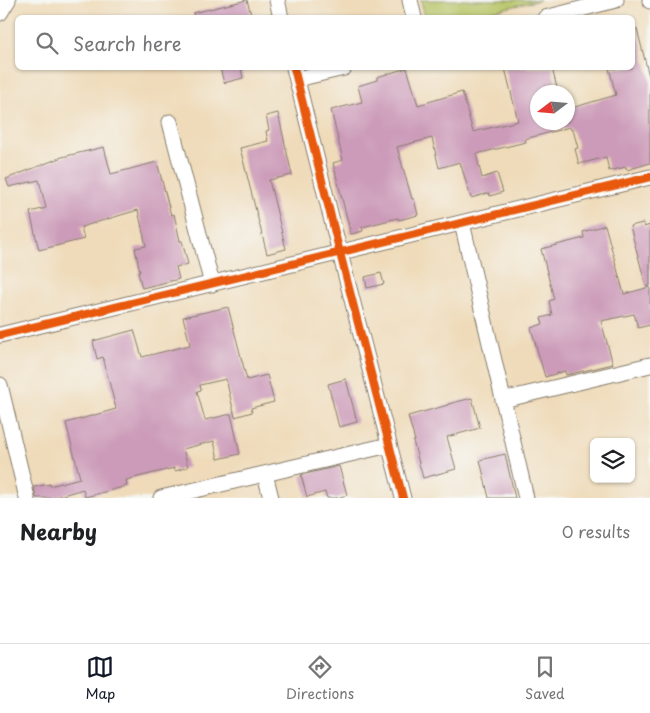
<!DOCTYPE html>
<style>
body{margin:0;font-family:"Playpen Sans",sans-serif;background:#f6f6f6;color:#202124}
.controls{position:absolute;right:15px;bottom:15px;display:grid;overflow:hidden;border-radius:8px;box-shadow:0 1px 4px #0004}
.controls button{width:45px;height:45px;display:grid;place-items:center;padding:0;border:0;border-bottom:1px solid #e0e0e0;background:#fff;color:#202124;font:25px sans-serif}
.compass{position:absolute;left:530px;top:85px;width:45px;height:45px;border-radius:50%;background:#fff;box-shadow:0 1px 4px #0004;rotate:254deg}
.list{margin:0;padding:0;list-style:none}
h2{display:flex;justify-content:space-between;align-items:center;height:65px;margin:0;padding:0 20px;font-size:21px}
h2 small{font-size:16px;font-weight:400;color:#757577}
.icon{flex:none;width:28px;height:28px;fill:none;stroke:currentColor;stroke-width:2;stroke-linecap:round;stroke-linejoin:round}
.map{position:relative;flex:none;width:650px;height:498px;overflow:hidden}
.search{position:absolute;background:#fff;box-shadow:0 1px 4px #0004;left:15px;right:15px;top:15px;height:55px;display:flex;align-items:center;gap:12px;box-sizing:border-box;padding:0 18px;border-radius:8px;color:#757577;font-size:19px}
.sheet{height:145px;background:#fff}
nav{display:flex;justify-content:space-around;align-items:center;box-sizing:border-box;height:70px;border-top:1px solid #e0e0e0;background:#fff;font-size:14px;color:#757577}
nav a{display:grid;justify-items:center;gap:2px}
nav .on{color:#111827}
.map>svg:first-child{display:block}
.green{fill:#b8c567;stroke:#6a7042}
.building{fill:#cc9bb9}
.lines{fill:none;stroke-linecap:round;stroke-linejoin:round}
.street-casing{stroke:#867c6b;stroke-width:17}
.street{stroke:#fff;stroke-width:15}
.cycleway-casing{stroke:#f6f6f2;stroke-width:11}
.cycleway{stroke:#e8590c;stroke-width:8}
</style>
<div class="map">
<svg width="650" height="498" viewBox="0 0 650 498">
<rect width="100%" height="100%" fill="#f6f6f2"/>
<filter id="ink" filterUnits="userSpaceOnUse"><feTurbulence type="fractalNoise" baseFrequency=".02" numOctaves="2"/><feDisplacementMap in="SourceGraphic" scale="10" xChannelSelector="R" yChannelSelector="G"/><feConvolveMatrix kernelMatrix="1 2 1 2 8 2 1 2 1" color-interpolation-filters="sRGB"/></filter>
<filter id="wash" filterUnits="userSpaceOnUse"><feTurbulence type="fractalNoise" baseFrequency=".0096" numOctaves="4" result="noise"/><feDisplacementMap in="SourceGraphic" scale="20" xChannelSelector="R" yChannelSelector="G"/><feGaussianBlur stdDeviation="1.12" result="paint"/><feColorMatrix in="noise" values="0 0 0 0 0 0 0 0 0 0 0 0 0 0 0 0 0 1.4 0 .05"/><feComposite in="paint" operator="in"/></filter>
<g filter="url(#wash)">
<rect width="100%" height="100%" fill="#efdbba"/>
<path class="green" d="M421,0H540L468,17L425,18Z"/>
<g id="blocks">
<path class="building" d="M247,0L252,18H194L193,13Z
M632,29H637L650,80V163L627,170L626,167L609,171L606,157L579,164L575,149L578,148L573,130H571L570,127L525,139L526,142L476,154L482,178L497,173L503,192L490,196L489,193L471,198L460,162L439,168L432,138L397,147L412,199H414L418,215L399,220L398,218L362,227L363,231L351,234L333,163L343,160L331,110L362,102L358,86L377,80V77L407,68L418,105L462,92L473,132L518,121L505,68H552L558,92H538V122H568V109L616,95L609,68H632Z
M220,68H241L243,78L224,83Z
M278,113L292,175L269,180L286,249L267,254L240,148L268,141L266,131L269,130L266,116Z
M104,147L111,174L157,162L171,215L174,214L180,241H182L188,264L176,267L179,279L142,288L138,272H140L135,248L146,246L138,210L81,227L84,239L39,250L30,212L46,208L39,180L9,187L6,179L62,157Z
M643,223L644,227L650,225V286H646L630,226Z
M605,225L624,294L650,287V325L638,328L634,314L601,321L613,364L566,375L565,371L545,377L531,328L543,324L541,318L552,315L549,301L554,299L541,249L584,238L583,232Z
M381,273L384,284L367,288L365,277Z
M228,307L247,380L267,375L274,402L251,408L252,412L235,417L226,379L200,385L201,390L197,391L205,420L231,414L240,454L218,459L214,441L183,449L188,467L175,471L174,468L126,480L127,486L85,497L83,489L53,498H36L34,487L50,484V486L80,478L66,423L116,409L103,357L97,359L93,341L134,330L142,357L190,345L183,317Z
M346,379L357,422L339,427L328,384Z
M472,398L480,428L447,437L456,469L423,478L413,441H415L408,416L448,405V404Z
M505,454L515,498H489L480,460Z
M339,466L347,495L337,498H327L325,492L307,497L301,475Z"/>
</g>
</g>
<g filter="url(#ink)">
<use href="#blocks" fill-opacity="0" stroke="#867c6b" stroke-width="1"/>
<g class="lines">
<g class="street-casing">
<path id="street" d="M277,0L281,18
M410,0L414,18
M650,0V1
M0,13L8,0
M545,18L616,0
M294,68L340,253L403,498
M297,79L344,68
M170,122L212,284
M462,223L526,498
M0,335L650,177
M0,385L27,498
M503,400L650,365
M265,474L271,498
M161,498L389,445"/>
</g>
<use href="#street" class="street"/>
<g class="cycleway-casing">
<path id="cycleway" d="M294,68L340,253L403,498
M0,335L650,177"/>
</g>
<use href="#cycleway" class="cycleway"/>
</g>
</g>
</svg>
<div class="controls">
<button><svg class="icon" aria-label="layers" viewBox="0 0 24 24"><path d="M12 4l9 5-9 5-9-5zM3 14l9 5 9-5"/></svg></button>
</div>
<svg class="compass" viewBox="-18 -18 36 36"><path d="M0-13l5 13h-10z" fill="#e53935"/><path d="M0 13l5-13h-10z" fill="#757577"/></svg>
<div class="search"><svg class="icon" aria-label="search" viewBox="0 0 24 24"><circle cx="10" cy="10" r="6"/><path d="M15 15l6 6"/></svg>Search here</div>
</div>
<section class="sheet">
<h2>Nearby<small>0 results</small></h2>
<ul class="list">
</ul>
</section>
<nav>
<a class="on"><svg class="icon" aria-label="map" viewBox="0 0 24 24"><path d="M3 6l6-2 6 2 6-2v14l-6 2-6-2-6 2zM9 4v14M15 6v14"/></svg>Map</a>
<a><svg class="icon" aria-label="directions" viewBox="0 0 24 24"><path d="M12 3l9 9-9 9-9-9zM9 14v-3h6M13 9l2 2-2 2"/></svg>Directions</a>
<a><svg class="icon" aria-label="saved" viewBox="0 0 24 24"><path d="M7 4h10v16l-5-4-5 4z"/></svg>Saved</a>
</nav>
